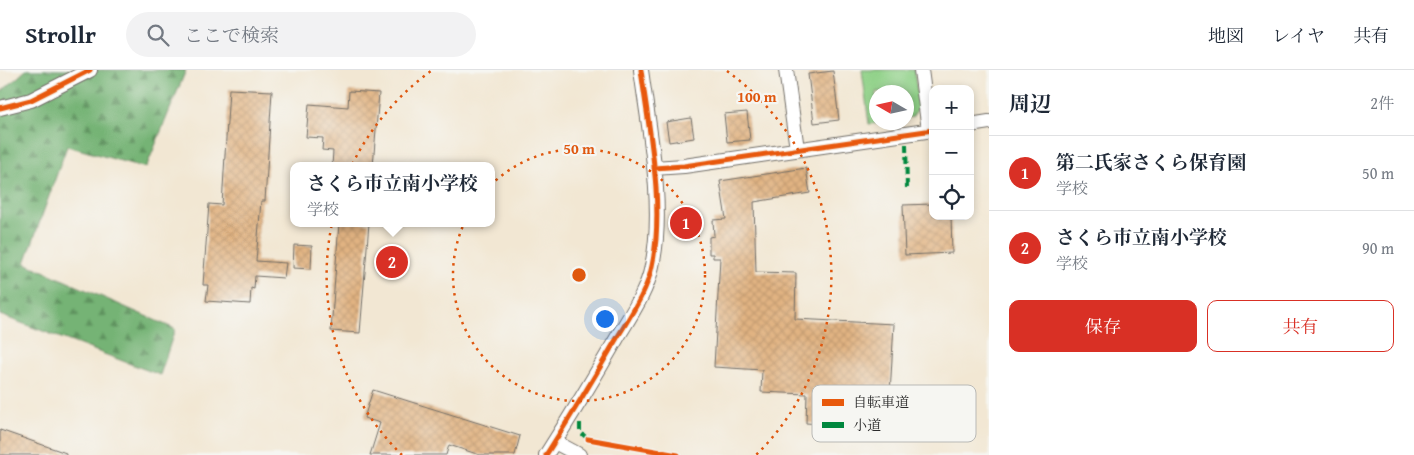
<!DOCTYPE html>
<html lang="ja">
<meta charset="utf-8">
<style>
body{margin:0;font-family:"Gentium Book Plus","Noto Serif JP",serif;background:#f2f2f3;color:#1f2937}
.controls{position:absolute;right:15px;top:15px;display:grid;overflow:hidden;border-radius:10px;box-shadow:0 2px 8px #0003}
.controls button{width:45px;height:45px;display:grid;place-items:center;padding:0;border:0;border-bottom:1px solid #e0e1e3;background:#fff;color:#1f2937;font:25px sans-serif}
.compass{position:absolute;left:869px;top:15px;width:45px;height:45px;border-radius:50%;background:#fff;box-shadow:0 2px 8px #0003;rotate:279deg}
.you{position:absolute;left:604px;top:248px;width:18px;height:18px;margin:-12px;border:4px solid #fff;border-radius:50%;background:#1a73e8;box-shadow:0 0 0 8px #1a73e833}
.badge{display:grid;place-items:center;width:32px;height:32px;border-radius:50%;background:#d93025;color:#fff;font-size:16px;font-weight:700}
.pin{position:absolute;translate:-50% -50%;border:2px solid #fff;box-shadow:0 1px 5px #0006}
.popup{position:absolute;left:290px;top:92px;width:205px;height:65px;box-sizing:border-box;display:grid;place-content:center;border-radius:10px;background:#fff;filter:drop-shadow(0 1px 4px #0005);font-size:16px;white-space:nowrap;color:#747a83}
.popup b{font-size:19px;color:#1f2937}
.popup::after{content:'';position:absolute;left:50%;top:100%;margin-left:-10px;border:10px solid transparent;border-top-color:#fff}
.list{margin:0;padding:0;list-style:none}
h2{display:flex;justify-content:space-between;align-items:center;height:65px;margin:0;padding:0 20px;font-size:21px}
h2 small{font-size:16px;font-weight:400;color:#747a83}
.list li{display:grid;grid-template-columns:32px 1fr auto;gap:15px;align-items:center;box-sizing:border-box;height:75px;padding:0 20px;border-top:1px solid #e0e1e3}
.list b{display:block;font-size:19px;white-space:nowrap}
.list p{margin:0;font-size:16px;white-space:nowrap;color:#747a83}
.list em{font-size:16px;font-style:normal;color:#747a83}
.actions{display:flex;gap:10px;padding:15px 20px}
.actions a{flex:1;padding:11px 0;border:1px solid #d93025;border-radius:10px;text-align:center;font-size:18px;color:#d93025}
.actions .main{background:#d93025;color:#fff}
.icon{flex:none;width:28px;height:28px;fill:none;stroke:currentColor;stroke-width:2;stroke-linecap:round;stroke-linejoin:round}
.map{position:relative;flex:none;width:989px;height:385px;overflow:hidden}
header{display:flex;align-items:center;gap:30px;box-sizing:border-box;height:70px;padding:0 25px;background:#fff;border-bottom:1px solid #e0e1e3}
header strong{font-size:24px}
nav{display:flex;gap:28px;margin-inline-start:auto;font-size:18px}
.search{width:350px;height:45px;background:#f2f2f3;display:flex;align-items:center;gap:12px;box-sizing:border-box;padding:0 18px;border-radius:28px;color:#747a83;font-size:19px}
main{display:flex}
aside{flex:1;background:#fff}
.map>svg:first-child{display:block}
.grass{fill:#90d188;stroke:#5e7e5a}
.forest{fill:url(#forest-firs);stroke:#506f50}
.building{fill:url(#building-cross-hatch)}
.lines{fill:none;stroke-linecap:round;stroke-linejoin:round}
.minor-casing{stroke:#716d66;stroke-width:16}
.minor{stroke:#fff;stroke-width:14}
.quiet{stroke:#00873e;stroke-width:4;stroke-dasharray:8 4;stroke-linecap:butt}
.cycleway-casing{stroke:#f6f6f2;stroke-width:8}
.cycleway{stroke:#e8590c;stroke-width:5}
.ring{fill:none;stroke:#df570e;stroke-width:2.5;stroke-dasharray:2.5 5}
.key{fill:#f6f6f2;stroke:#b9b9b6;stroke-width:1}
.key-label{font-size:14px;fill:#2b2b2b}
.centre{fill:#df570e;stroke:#f6f6f2;stroke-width:2.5}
.ring-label{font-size:15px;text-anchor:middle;font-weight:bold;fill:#df570e;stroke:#f6f6f2;stroke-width:4.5;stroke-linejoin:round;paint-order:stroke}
</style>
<header>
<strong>Strollr</strong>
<div class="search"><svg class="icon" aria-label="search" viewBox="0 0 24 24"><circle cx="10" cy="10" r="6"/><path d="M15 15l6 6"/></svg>ここで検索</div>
<nav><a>地図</a><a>レイヤ</a><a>共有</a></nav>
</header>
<main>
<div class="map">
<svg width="989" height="385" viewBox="0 0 989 385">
<defs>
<pattern id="forest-firs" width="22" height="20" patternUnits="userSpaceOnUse" patternTransform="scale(1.25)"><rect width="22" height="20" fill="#74b374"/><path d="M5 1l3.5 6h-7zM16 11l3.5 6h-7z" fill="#5f925f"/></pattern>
<pattern id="building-cross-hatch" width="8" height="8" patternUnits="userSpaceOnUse" patternTransform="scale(1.25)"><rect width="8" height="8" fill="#e1b382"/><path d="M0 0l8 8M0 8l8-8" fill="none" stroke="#c19a70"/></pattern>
</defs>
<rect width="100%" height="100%" fill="#f6f6f2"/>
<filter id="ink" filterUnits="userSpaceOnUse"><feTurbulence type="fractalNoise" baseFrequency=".02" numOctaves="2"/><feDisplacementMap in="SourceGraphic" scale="10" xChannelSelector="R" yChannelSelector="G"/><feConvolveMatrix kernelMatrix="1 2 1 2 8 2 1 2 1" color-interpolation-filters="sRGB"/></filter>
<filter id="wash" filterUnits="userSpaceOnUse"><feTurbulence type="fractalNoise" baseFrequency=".0096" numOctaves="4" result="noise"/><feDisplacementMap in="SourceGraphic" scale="20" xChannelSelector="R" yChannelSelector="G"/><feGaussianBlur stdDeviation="1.12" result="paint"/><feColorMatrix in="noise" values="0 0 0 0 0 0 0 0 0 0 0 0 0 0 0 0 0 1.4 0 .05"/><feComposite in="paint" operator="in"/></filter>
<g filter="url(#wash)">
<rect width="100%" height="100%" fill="#f2e7d3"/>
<path class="grass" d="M862,0H914L919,37L912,47L907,48L906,22H876V52L879,53L869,54Z"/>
<path class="forest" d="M26,0H186L146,98L67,76L25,193L175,259L160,305L0,245V23Z"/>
<g id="blocks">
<path class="building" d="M833,1L839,50L814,53L808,4Z
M229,19L272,21L265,131H261L256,191L286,193L284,208L255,206L254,219L251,218L250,234L206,231L208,215H203L209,134L222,135Z
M349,21L379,23L373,96H332L333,81L322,80L323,68L306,67L309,34L348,37Z
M747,42L750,70L727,72L724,44Z
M691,48L694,68L669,72L666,52Z
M806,98L810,123L754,132L756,202L796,203L795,249L894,254L888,359L806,353L807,324L761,322L762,300L714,297L720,188H713V184H709V167L714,166L713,150L726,149L720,111Z
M933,134V146H951L952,183L905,185L903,135Z
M339,153H369L360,263L331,261Z
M294,175L312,176L311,199L293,198Z
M373,320L520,366L515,385H480L449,375L446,385H370L380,353L364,348Z
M0,360L66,383V385H0Z"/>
</g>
</g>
<g filter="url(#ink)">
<use href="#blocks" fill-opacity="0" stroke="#716d66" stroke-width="1"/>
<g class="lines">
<g class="minor-casing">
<path id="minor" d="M786,0L797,79
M921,0L929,60
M0,38L31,30L90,0
M970,55L989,52
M654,98L684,96L933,60
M555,372L579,385
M546,385C571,346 594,308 617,268C630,246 647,222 652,196C665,137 649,60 641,0"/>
</g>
<use href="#minor" class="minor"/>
<path class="quiet" d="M906,74L907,119
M580,353V362L588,369"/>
<g class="cycleway-casing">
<path id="cycleway" d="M0,38L31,30L90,0
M654,98L684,96L933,60
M588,369L678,385
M546,385C571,346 594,308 617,268C630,246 647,222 652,196C665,137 649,60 641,0"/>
</g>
<use href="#cycleway" class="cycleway"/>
</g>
</g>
<g class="ring">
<circle cx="579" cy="205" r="126"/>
<path d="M402 385A252 252 0 0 1 431 1M727 1A252 252 0 0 1 756 385"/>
</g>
<rect x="812" y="315" width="164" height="57" rx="8" class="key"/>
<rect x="822" y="329" width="22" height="7" fill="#e8590c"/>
<rect x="822" y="352" width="22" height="6" fill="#00873e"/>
<g class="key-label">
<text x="853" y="337">自転車道</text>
<text x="853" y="360">小道</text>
</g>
<circle cx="579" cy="205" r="8" class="centre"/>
<g class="ring-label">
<text x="757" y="32">100 m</text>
<text x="579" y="84">50 m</text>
</g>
</svg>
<div class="controls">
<button>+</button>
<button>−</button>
<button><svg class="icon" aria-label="locate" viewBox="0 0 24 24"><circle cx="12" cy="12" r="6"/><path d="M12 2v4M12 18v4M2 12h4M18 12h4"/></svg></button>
</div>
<svg class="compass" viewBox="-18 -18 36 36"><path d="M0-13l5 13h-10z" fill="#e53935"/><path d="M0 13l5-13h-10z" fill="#747a83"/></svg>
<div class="you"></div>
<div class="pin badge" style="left:686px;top:153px">1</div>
<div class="pin badge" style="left:392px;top:192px">2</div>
<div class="popup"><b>さくら市立南小学校</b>学校</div>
</div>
<aside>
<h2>周辺<small>2件</small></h2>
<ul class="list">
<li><span class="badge">1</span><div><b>第二氏家さくら保育園</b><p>学校</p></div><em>50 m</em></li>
<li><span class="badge">2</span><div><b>さくら市立南小学校</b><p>学校</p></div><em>90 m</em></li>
</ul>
<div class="actions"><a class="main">保存</a><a>共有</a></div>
</aside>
</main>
